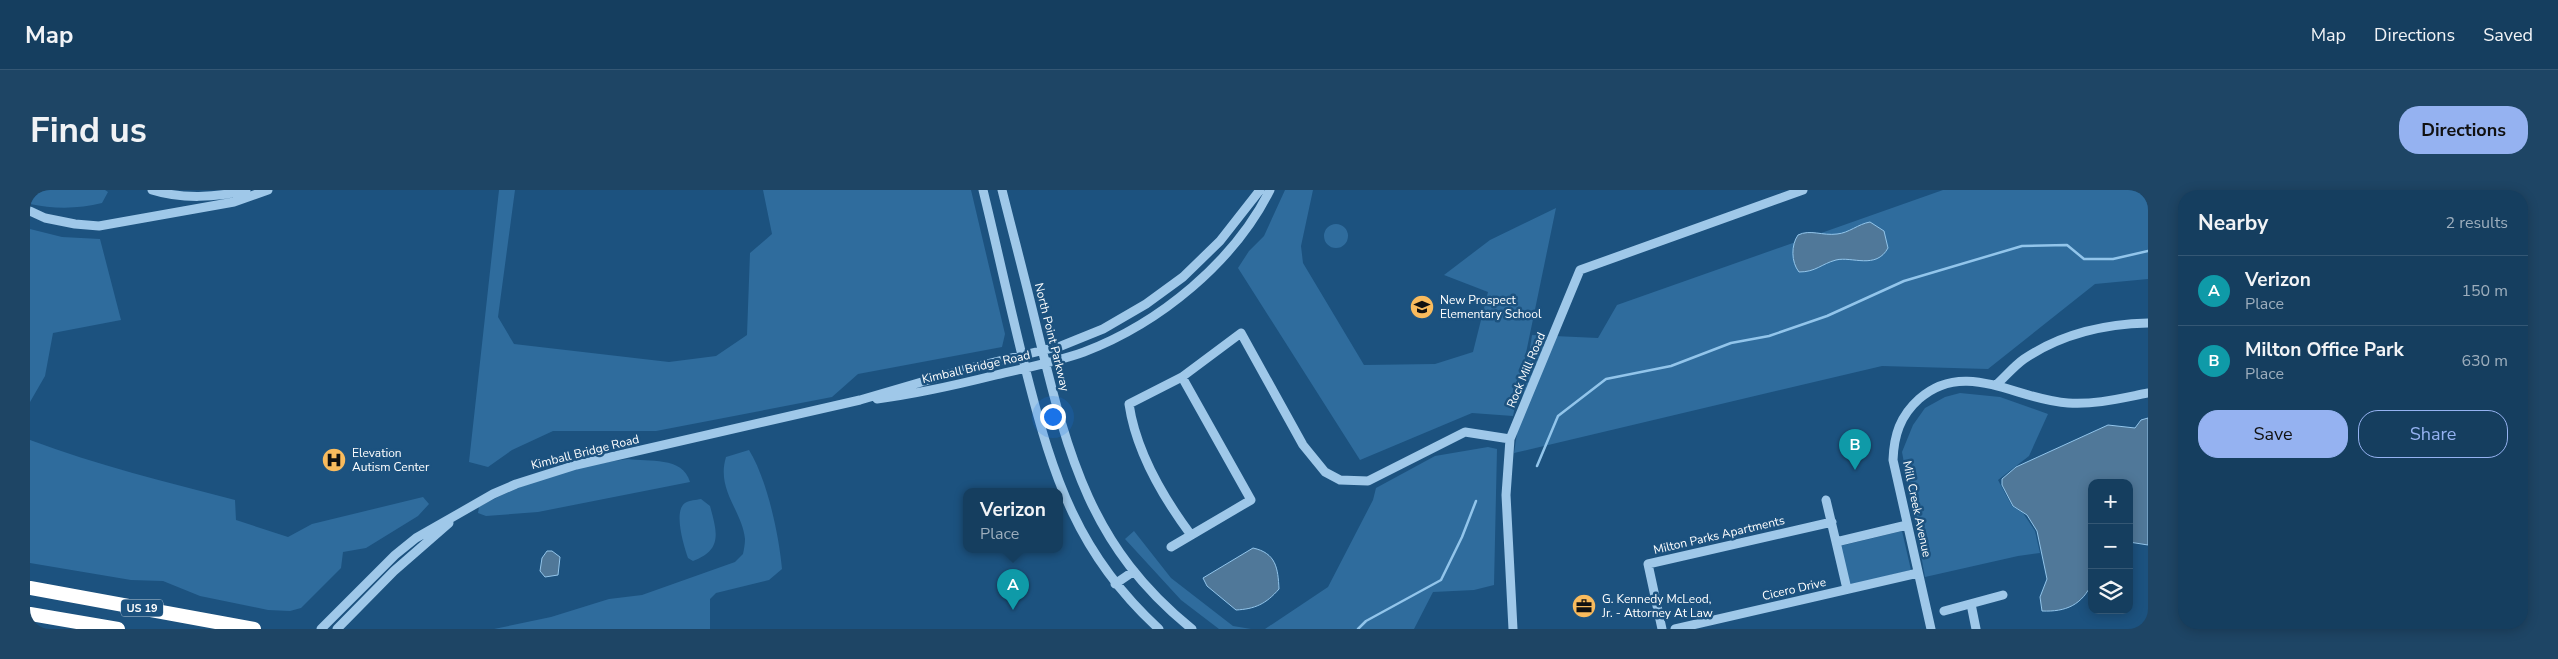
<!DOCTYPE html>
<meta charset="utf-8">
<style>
body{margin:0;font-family:"Nunito Sans",sans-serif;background:#1e4565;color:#f1f3f6}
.controls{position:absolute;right:15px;bottom:15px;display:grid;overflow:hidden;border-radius:10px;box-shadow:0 2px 12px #0003}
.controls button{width:45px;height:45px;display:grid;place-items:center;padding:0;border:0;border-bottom:1px solid #345774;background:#153e5f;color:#f1f3f6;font:25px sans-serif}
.you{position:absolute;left:1022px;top:226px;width:18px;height:18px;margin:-12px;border:4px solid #fff;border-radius:50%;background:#1a73e8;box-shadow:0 0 0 8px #1a73e833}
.badge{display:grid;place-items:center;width:32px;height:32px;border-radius:50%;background:#95b2f1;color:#fff;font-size:16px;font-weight:700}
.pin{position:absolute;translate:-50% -41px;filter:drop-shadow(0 1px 2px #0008)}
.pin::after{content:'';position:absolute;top:26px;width:18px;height:15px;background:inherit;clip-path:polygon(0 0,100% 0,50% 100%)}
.popup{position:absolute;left:933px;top:298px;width:100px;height:65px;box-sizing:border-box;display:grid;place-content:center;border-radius:10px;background:#153e5f;filter:drop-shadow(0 1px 4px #0005);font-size:16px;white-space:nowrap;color:#9daebd}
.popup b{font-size:19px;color:#f1f3f6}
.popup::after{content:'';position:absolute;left:50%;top:100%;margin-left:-10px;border:10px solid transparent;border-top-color:#153e5f}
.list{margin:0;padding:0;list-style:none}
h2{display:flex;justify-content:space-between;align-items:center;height:65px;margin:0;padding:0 20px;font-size:21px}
h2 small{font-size:16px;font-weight:400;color:#9daebd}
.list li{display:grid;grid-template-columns:32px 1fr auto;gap:15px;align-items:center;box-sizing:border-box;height:70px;padding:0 20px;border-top:1px solid #345774}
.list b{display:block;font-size:19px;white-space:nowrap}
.list p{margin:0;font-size:16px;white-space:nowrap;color:#9daebd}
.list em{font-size:16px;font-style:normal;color:#9daebd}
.actions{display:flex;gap:10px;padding:15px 20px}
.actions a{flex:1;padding:11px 0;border:1px solid #95b2f1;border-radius:20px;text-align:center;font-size:18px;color:#95b2f1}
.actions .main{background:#95b2f1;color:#111}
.icon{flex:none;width:28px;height:28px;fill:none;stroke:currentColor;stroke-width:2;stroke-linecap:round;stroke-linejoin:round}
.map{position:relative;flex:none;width:2118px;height:439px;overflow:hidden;border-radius:20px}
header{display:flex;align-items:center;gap:30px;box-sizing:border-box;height:70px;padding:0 25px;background:#153e5f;border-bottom:1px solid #345774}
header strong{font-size:24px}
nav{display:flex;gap:28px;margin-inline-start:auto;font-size:18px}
.intro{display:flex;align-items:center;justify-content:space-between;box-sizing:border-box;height:120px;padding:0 30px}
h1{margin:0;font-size:35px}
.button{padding:12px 22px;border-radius:20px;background:#95b2f1;color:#111;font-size:18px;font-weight:700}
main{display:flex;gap:30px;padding:0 30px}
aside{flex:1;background:#153e5f;border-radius:20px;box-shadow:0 2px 12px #0003}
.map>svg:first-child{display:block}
.green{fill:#2f6c9d}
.water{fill:#507899;stroke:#92c5eb}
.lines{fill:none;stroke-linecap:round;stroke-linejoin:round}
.stream{stroke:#92c5eb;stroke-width:2.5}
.minor{stroke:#9fc8e9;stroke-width:9}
.highway{stroke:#fff;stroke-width:14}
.labels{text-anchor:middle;stroke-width:5;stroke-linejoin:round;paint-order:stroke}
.shield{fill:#1c527f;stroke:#bbcbd9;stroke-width:1}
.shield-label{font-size:11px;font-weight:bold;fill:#fff}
.poi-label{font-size:12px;fill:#fff;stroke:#1c527f;text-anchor:start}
.street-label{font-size:12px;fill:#fff;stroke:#1c527f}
</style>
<header>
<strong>Map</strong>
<nav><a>Map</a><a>Directions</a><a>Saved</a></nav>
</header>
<div class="intro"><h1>Find us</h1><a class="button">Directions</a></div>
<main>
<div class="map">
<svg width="2118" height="439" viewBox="0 0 2118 439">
<rect width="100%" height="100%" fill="#1c527f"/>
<path class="green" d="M0,0H75L78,2L72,13C49,19 23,19 0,14Z
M469,0H485L468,127L484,154L639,172L686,166L717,145L720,63L742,44L733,0H941L975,144L972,157L828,184L802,207L626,241H523L482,260L458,277L439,272Z
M1255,0H1283L1271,56L1273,73L1334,175L1405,174L1443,162L1458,102L1414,85L1460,50L1526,18L1483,226L1442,223L1330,270L1208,78L1219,61L1234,46Z
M1913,0H2118V89L2065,94L1958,179L1852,176L1484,263L1502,145L1568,148L1587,115Z
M1294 46a12 12 0 1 1 24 0a12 12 0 1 1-24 0Z
M0,39L32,47L70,49L91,130L23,143L15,186L0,212Z
M1930,203L1970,207L2018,224L1999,266L1968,290L1982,316L1993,323L2005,341L2010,363L1988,366L1895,387L1872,262L1883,235L1895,218L1915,207Z
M0,250C67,275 136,292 205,310L206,330L258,347L282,334L393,307L399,314L388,326L336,358L313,362L311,378L271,418L260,421L238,420L170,406L133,391L101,390L0,373Z
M1458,257L1467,259L1464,395L1444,400L1403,402L1384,439H1235L1298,397L1343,310L1346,298L1405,266Z
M719,260C737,289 749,345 752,379L739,390L686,403L680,409V439H464L521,427L579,409L612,405L705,372L713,364C714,359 715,354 715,349C712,320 686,300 696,267Z
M598,269C618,272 653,266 660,292L508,322L456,326L448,323L449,317C496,291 545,276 598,269Z
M671,309L680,316C687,342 693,360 663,371L658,368C654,357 643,321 655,313C660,310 666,310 671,309Z
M1104,341L1141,388L1203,436L1221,439H1189L1151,410L1095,349Z
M1872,341L1881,380L1820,395L1810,356Z"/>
<path class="water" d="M1840,32L1854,41L1858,58C1846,80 1822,66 1806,70C1791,74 1786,82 1769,82C1761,72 1761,55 1768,45C1780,39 1793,46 1807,44C1819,43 1828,34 1840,32Z
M2118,228V355L2099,352V293H2062V393C2052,415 2036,422 2012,421L2010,407L2017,389L2007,341L1997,325L1983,316L1972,295V289L1986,277L2078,235L2105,238L2111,230Z
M1223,358C1246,363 1248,378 1249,399C1236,414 1225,419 1206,420L1177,396L1173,388Z
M517,361H522L530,367L528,385L515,387L510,381L512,368Z"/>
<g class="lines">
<path class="stream" d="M1507,276L1528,226L1576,189L1641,176L1701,153L1739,146L1797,126L1874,91L1992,56L2037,55L2054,69H2083L2118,61
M1328,439L1336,431L1411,390L1432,347L1446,311"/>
<path class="minor" d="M122,0C150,9 187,8 216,0
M953,0C968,61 981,123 997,185C1023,287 1048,365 1129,439
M972,0C984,48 997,96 1008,143C1038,265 1060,357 1162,439
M0,21L15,28L45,34L69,36L204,12L238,0
M1966,195C1975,187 1984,176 1994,169C2031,144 2075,134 2118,133
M847,209C887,204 926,195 966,185C995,178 1026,172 1054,162C1130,133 1204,72 1240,0
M1796,310L1806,352
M1161,345C1132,306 1106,262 1099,214L1152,187L1211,143L1273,255L1295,282L1310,290L1338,291L1435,242L1480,249
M1141,357L1221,310L1152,187
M1085,394L1104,381
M1817,399L1806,352L1877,335
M1941,414L1946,439
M1914,421L1973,405
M291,439L365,365L386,348L463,304L486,294L546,275L830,210L936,179L1031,156L1073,139L1116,114L1153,87L1190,51L1230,0
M307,439L364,381L419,333
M1483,439L1476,305L1480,249L1550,80L1773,0
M1632,439L1618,374L1802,332
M1645,439L1888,383
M1901,439L1863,270C1864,245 1870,226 1889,209C1935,168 1986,210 2038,213C2065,215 2092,208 2118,203"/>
<path class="highway" d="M0,398L224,439
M0,424L88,439"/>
</g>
<defs>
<g id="school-disc" transform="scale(1.25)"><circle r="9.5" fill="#f9bb5d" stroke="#1c527f"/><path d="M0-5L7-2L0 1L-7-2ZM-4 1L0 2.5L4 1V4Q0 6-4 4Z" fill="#111"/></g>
<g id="hospital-disc" transform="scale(1.25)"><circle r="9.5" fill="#f9bb5d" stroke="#1c527f"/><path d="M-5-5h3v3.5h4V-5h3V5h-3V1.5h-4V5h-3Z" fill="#111"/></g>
<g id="office-disc" transform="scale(1.25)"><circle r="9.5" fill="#f9bb5d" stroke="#1c527f"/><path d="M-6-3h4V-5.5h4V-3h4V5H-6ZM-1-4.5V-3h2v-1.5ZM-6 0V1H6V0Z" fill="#111"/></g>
</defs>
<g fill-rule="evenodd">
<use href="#school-disc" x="1392" y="117"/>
<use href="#hospital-disc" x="304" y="270"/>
<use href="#office-disc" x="1554" y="416"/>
</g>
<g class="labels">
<rect class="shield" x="91" y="409.5" width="42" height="17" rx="4"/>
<g class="shield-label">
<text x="112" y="422">US 19</text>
</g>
<g class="poi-label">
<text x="1410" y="114">New Prospect<tspan x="1410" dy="14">Elementary School</tspan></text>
<text x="322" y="267">Elevation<tspan x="322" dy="14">Autism Center</tspan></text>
<text x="1572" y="413">G. Kennedy McLeod,<tspan x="1572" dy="14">Jr. - Attorney At Law</tspan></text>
</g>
<g class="street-label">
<text transform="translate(1022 147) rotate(76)" y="4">North Point Parkway</text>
<text transform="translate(946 177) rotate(-13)" y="4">Kimball Bridge Road</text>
<text transform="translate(1496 180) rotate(-67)" y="4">Rock Mill Road</text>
<text transform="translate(555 262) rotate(-14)" y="4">Kimball Bridge Road</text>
<text transform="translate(1887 319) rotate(78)" y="4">Mill Creek Avenue</text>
<text transform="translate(1689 345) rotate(-13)" y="4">Milton Parks Apartments</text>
<text transform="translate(1764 399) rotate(-13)" y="4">Cicero Drive</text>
</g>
</g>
</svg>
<div class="controls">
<button>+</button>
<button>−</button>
<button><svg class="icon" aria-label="layers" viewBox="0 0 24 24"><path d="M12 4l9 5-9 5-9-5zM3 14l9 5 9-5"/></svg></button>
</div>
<div class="you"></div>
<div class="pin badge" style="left:983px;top:420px;background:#0f9aa8">A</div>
<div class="popup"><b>Verizon</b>Place</div>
<div class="pin badge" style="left:1825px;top:280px;background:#0f9aa8">B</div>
</div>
<aside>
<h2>Nearby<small>2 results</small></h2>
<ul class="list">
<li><span class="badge" style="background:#0f9aa8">A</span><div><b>Verizon</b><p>Place</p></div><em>150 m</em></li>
<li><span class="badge" style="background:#0f9aa8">B</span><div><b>Milton Office Park</b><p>Place</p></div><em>630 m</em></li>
</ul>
<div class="actions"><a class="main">Save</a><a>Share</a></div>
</aside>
</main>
